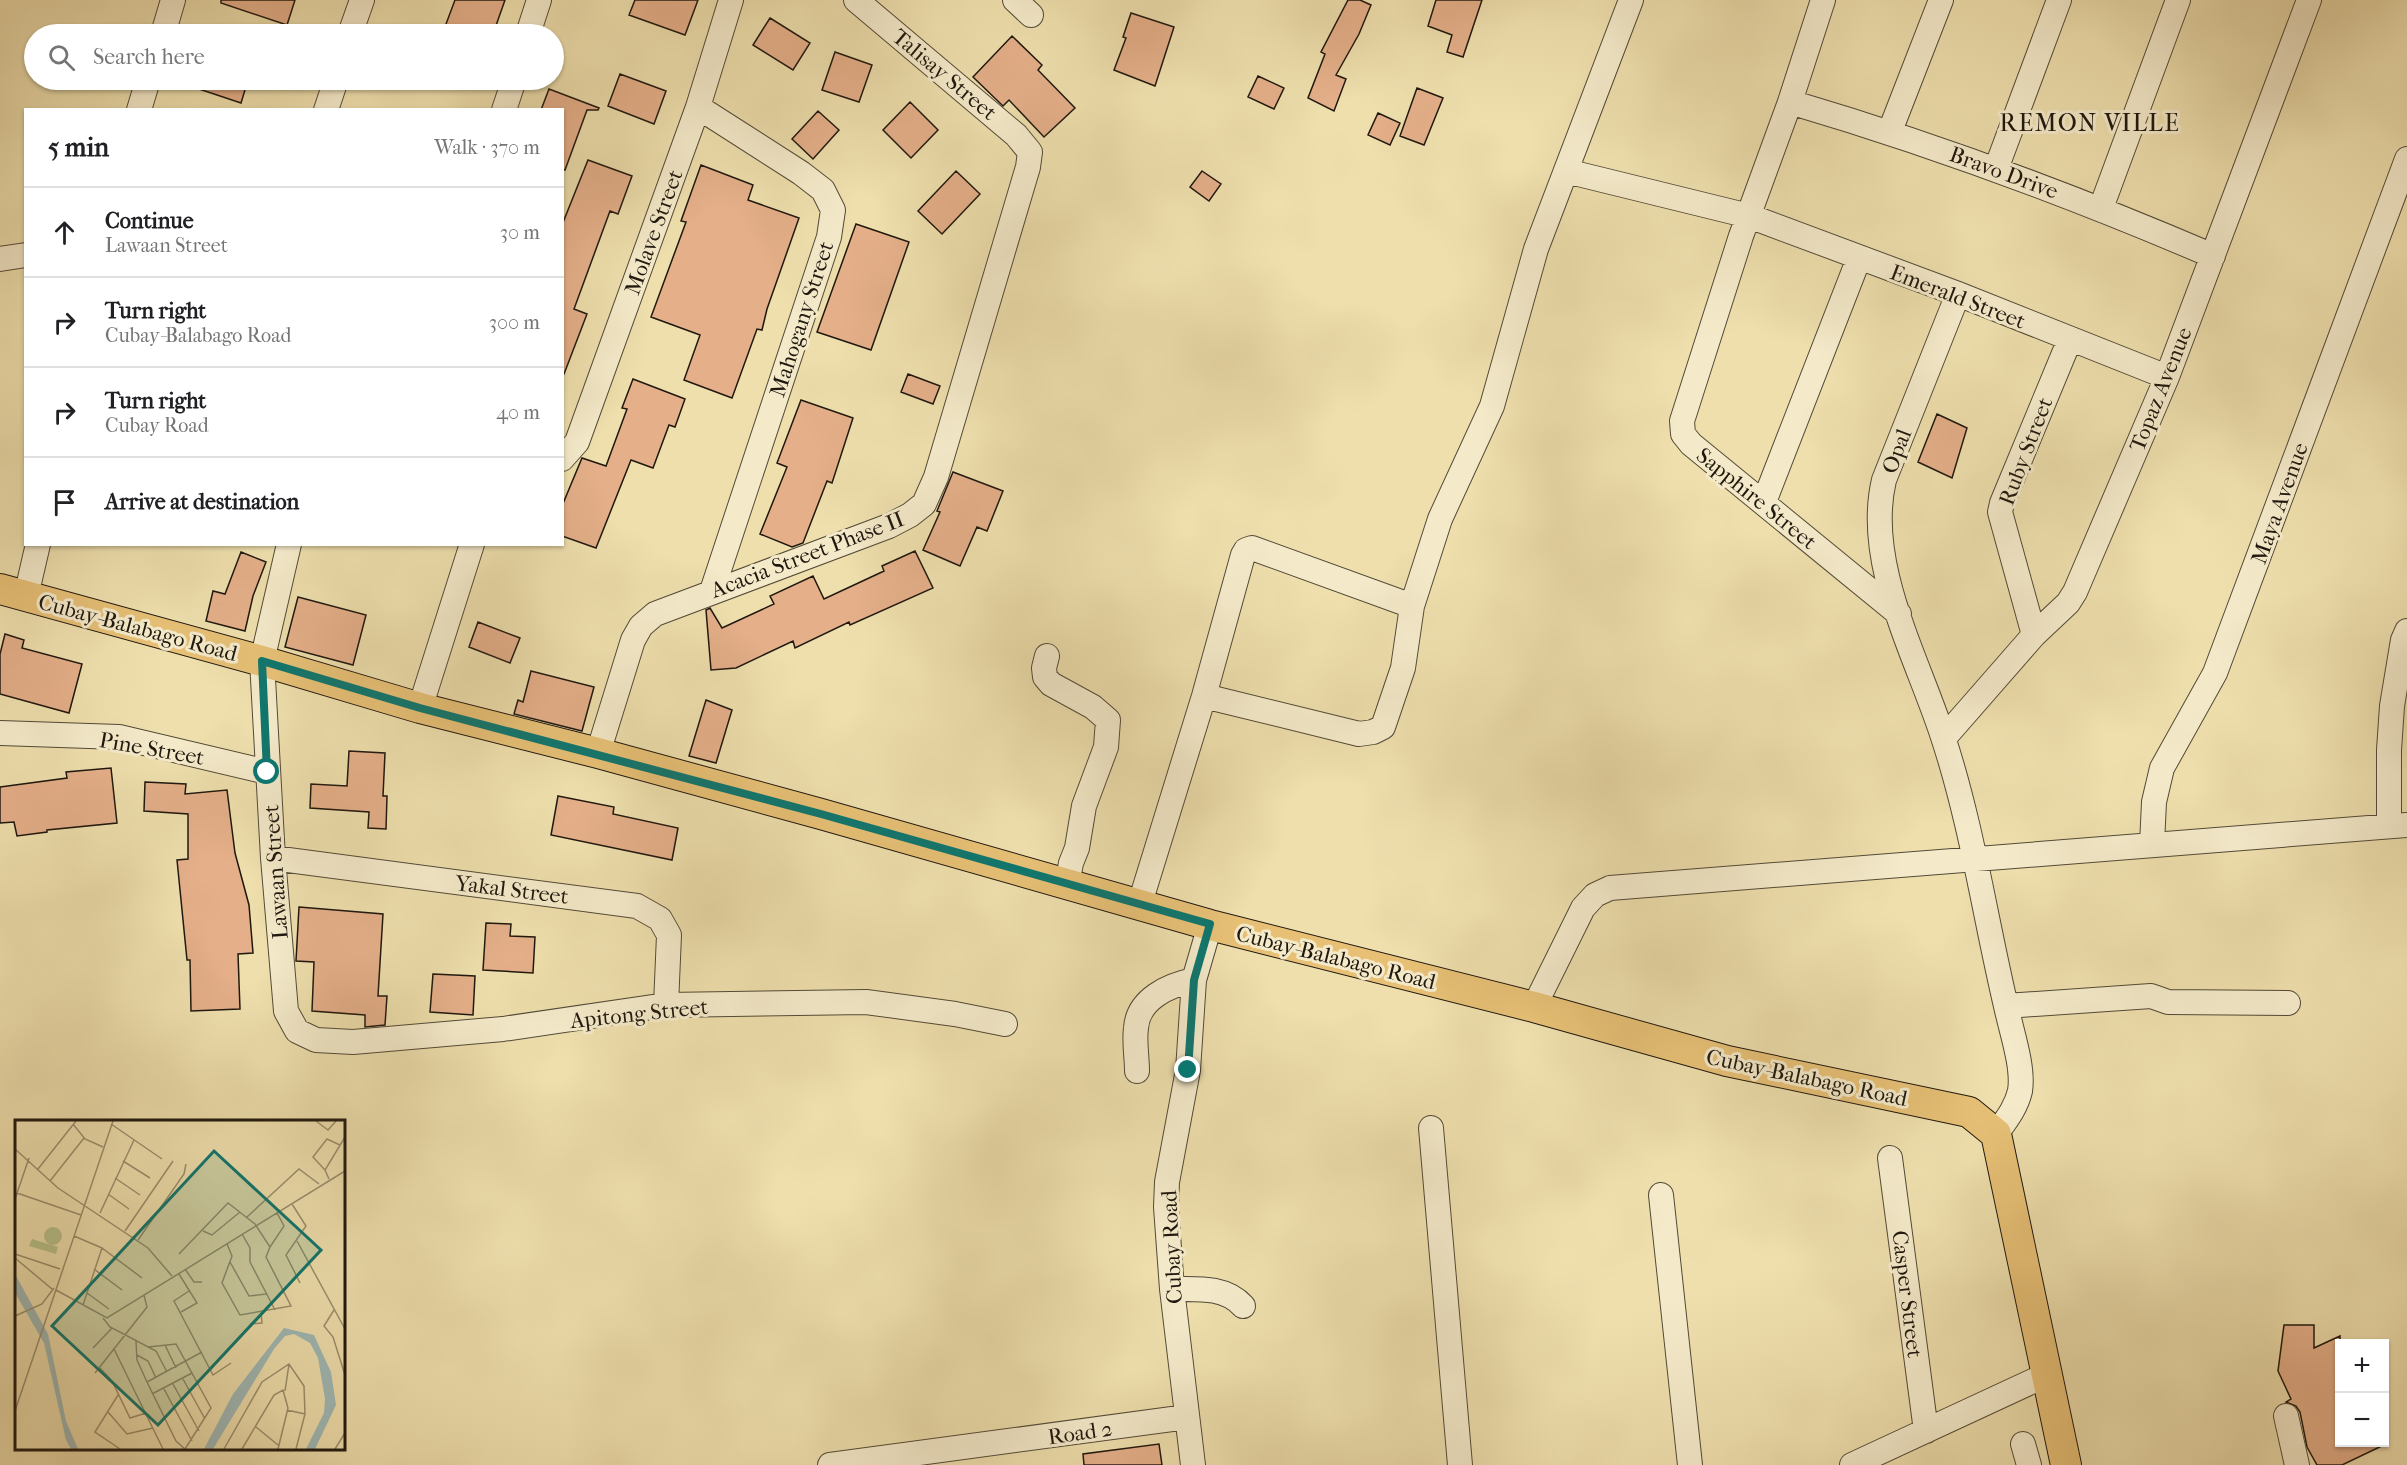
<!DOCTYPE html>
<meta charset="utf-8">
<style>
body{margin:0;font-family:"IM FELL French Canon",serif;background:#f2f2f2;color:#202124}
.controls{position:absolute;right:18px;bottom:18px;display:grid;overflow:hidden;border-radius:0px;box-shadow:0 2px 4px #0004}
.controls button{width:54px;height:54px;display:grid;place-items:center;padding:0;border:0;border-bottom:2px solid #e0e0e0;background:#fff;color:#202124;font:30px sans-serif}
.stop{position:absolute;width:18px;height:18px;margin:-14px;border:4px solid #0f766e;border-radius:50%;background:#fff}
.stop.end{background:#0f766e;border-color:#fff;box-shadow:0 2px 6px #0008}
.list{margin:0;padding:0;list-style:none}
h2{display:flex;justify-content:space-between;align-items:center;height:78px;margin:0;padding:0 24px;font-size:26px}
h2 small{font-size:20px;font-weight:400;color:#757577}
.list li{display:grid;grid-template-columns:39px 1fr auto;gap:18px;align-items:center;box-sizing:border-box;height:90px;padding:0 24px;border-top:2px solid #e0e0e0}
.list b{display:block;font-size:22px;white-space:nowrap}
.list p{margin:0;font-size:20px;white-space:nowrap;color:#757577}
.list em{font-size:20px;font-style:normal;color:#757577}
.icon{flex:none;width:33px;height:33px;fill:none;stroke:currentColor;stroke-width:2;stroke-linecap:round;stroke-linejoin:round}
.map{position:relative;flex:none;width:2407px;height:1465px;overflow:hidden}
.search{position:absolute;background:#fff;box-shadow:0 2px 4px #0004;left:24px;top:24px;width:540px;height:66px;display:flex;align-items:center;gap:15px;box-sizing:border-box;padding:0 21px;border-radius:33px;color:#757577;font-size:22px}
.panel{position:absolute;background:#fff;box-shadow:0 2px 4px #0004;left:24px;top:108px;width:540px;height:438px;border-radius:0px}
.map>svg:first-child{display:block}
.building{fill:#e4af89;stroke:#1f180f;stroke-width:1.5}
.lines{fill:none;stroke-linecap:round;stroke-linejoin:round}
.minor-casing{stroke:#534a36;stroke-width:26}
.major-casing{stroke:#1f180f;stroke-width:32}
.minor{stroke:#f4eaca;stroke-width:24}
.major{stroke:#e7c076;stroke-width:30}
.route{stroke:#0f766e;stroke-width:8}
.labels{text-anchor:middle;stroke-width:6;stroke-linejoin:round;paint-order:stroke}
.street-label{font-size:22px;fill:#1f180f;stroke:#f4eaca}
.neighbourhood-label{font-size:24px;letter-spacing:1.5px;fill:#1f180f;stroke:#f4eaca}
.inset-road{fill:none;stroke:#9b8f6e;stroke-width:1.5}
.view{fill:#0f766e;fill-opacity:0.15;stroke:#0f766e;stroke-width:3}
.inset-edge{fill:none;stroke:#1f180f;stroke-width:3}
</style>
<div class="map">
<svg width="2407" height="1465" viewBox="0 0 2407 1465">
<rect width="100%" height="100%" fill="#eedfad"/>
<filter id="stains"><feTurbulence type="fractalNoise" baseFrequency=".00333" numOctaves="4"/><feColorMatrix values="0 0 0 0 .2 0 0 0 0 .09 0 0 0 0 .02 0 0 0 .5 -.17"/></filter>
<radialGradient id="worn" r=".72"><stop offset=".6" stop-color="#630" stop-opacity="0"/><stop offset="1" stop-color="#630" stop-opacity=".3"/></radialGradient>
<path class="building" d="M221,0H295L287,25L221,3Z
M455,0H505L493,34H474L446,24Z
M635,0H698L685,35L629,15Z
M1348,0H1360L1371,5L1359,34L1336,75L1346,79L1334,111L1308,98L1325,54L1321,52Z
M1436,0H1482L1463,57L1447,52L1452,35L1428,26Z
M1131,13L1174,27L1155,86L1114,70L1126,38L1123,37Z
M770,18L810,43L793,70L753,45Z
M1012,36L1042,65L1038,70L1075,108L1044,137L1009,100L1003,106L973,77Z
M835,52L872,65L859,102L822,90Z
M620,74L666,91L654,124L608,106Z
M1258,76L1284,88L1274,109L1248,97Z
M181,80H248L241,103L181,83Z
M1417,88L1443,98L1424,145L1400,136Z
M549,89L599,108L598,110H587L565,170L562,169V110H541Z
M910,102L938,130L911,158L883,130Z
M818,111L839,130L813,159L792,139Z
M1378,113L1400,123L1390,145L1368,135Z
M588,160L632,176L618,214L610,211L574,309L587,314L564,374H562V225Z
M701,165L753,185L748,200L799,218L767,309L762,330L757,329L732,398L684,380L700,335L651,317L686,222L681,221Z
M956,171L980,194L942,234L918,211Z
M1202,171L1221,184L1209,201L1190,187Z
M856,224L909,242L871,350L817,332Z
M908,374L940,386L933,404L901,392Z
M633,379L685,399L675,427L669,425L653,468L631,460L596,548L562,536V506L582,458L606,466L627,409L622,408Z
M801,400L853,418L832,483L827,481L803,543L792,547L760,534L787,467L777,463Z
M1937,414L1967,428L1952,478L1918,462Z
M953,472L1003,491L987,531L977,527L960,566L923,550L940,512L937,511Z
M915,551L933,588L850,625L849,622L795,648L793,641L736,668L711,670L706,610L710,608L722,628L774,604L770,596L813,576L824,599L884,571L882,566Z
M241,552L266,562L253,596L245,631L206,621L213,591L225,594Z
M298,597L366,615L353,665L285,647Z
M478,622L520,638L510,663L469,647Z
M5,634L24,640L22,648L82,664L69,713L0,694V654Z
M531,671L594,687L582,731L514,714L518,700L523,702Z
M706,700L732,710L716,763L689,756Z
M349,751L385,753L383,796H387L386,829L368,828L369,812L310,808L311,784L347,786Z
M111,768L117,823L47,830V832L17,836L14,822L0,823V787L67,778L66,772Z
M145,782L186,784L185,794L227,790L235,853L249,905L253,953L238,954L240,1009L191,1011L190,960H187L177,860L188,859V814L144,811Z
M558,796L614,807L613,814L678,828L672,860L551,835Z
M299,907L383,914L378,996H387L385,1025L365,1027V1015L312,1011L314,962L296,961Z
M486,923L511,924L510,936L535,937L533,973L483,970Z
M433,974L475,976L473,1015L430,1012Z
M2284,1325H2314V1348L2340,1336V1443H2388L2342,1465H2317L2307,1447L2300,1412L2296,1406L2286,1402L2291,1399L2278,1371Z
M1159,1444L1162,1465H1084L1083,1454Z"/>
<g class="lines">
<g class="minor-casing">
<path id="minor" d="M1015,0L1031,15
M1823,0L1790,102L1741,236L1682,421L1683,434L1691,444L1899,614
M163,34L173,0
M350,34L362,0
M528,34L539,0
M1790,102C1936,145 2073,196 2213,256
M698,107L801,173L823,190L833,210L829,237L712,591
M139,110L148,80
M326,110L336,80
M504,110L514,80
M1890,131L1941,0
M1996,169L2059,0
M1566,171L1749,216L1958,294L2167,377
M2101,208L2178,0
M0,259L26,255
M1958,294L1884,480C1864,564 1918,659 1943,737C1972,825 1985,917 2006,1006C2011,1030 2024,1067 2020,1091C2016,1108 2006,1120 1996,1134
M562,459L577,442L698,107L731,0
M1764,502L1859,258
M289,544L262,661L273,858L286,1011L297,1031L316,1040L353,1042L503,1029L666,1005L866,1002L955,1014L1005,1024
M26,596L38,544
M2034,635L2000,512L2002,503L2070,339
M1047,656L1044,668L1045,677L1051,684L1093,707L1108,720L1106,747L1084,806L1077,848L1071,863L1067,885
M1204,696L1359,734L1373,732L1383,727L1403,668L1412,606L1440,519L1492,406L1536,249L1631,0
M420,708L472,544
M0,733L119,737L267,772
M1944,738L2034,635L2068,603L2075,592L2167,377L2309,0
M598,753L633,640L641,626L655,614L889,526L910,515L924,504L936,477L1028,167L1030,152L1016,135L856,0
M2389,826V750L2392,706L2403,640L2407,631
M2152,844L2154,802L2162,768L2215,673L2407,159
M273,858L637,906L660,919L669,935L666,1005
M1140,903L1204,696L1243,555L1246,550L1252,548L1412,606
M2006,1006L2151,996L2168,1002L2288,1003
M1534,1007L1583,908L1595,895L1610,888L2407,825
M1137,1071C1137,1057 1134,1042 1136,1028C1138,999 1169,985 1194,980
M1431,1128L1460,1465
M1890,1158L1926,1431
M1661,1195L1690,1465
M1172,1289C1197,1289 1225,1286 1243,1306
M2286,1416L2297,1465
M2023,1444L2029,1465
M830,1465L1187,1417
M1193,1465L1172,1289L1166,1207L1167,1182L1188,1070L1194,980L1210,925
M1852,1465L2046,1375"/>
</g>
<g class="major-casing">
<path id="major" d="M0,589L262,661L420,708L598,753L821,814L1210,925L1534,1007L1727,1061L1969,1112L1996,1134L2066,1465"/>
</g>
<use href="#minor" class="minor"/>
<use href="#major" class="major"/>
</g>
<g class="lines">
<path class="route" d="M267,772L262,661L420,708L821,814L1210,924L1194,980L1188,1070"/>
</g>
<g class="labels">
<g class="street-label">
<text transform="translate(945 74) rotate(40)" y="8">Talisay Street</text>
<text transform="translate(2004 172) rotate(20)" y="8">Bravo Drive</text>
<text transform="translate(653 232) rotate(-70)" y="8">Molave Street</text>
<text transform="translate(1958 296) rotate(21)" y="8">Emerald Street</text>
<text transform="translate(801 319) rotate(-72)" y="8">Mahogany Street</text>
<text transform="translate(2160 389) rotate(-68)" y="8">Topaz Avenue</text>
<text transform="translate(1896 451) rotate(-69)" y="8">Opal</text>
<text transform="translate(2025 451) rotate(-69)" y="8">Ruby Street</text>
<text transform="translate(1757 498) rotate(39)" y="8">Sapphire Street</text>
<text transform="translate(2279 503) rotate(-70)" y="8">Maya Avenue</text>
<text transform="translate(807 554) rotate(-21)" y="8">Acacia Street Phase II</text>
<text transform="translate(138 627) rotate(15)" y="8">Cubay-Balabago Road</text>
<text transform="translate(152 748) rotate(10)" y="8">Pine Street</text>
<text transform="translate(275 872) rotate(-94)" y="8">Lawaan Street</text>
<text transform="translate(512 889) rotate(7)" y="8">Yakal Street</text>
<text transform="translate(1336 957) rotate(14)" y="8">Cubay-Balabago Road</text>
<text transform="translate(639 1013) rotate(-6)" y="8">Apitong Street</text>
<text transform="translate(1807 1077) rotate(12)" y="8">Cubay-Balabago Road</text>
<text transform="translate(1171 1247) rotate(-93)" y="8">Cubay Road</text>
<text transform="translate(1908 1294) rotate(83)" y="8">Casper Street</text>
<text transform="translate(1080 1432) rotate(-8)" y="8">Road 2</text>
</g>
<g class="neighbourhood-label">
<text x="2090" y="131">REMON VILLE</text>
</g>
</g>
<g transform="translate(15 1120)">
<rect width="330" height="330" fill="#eedfad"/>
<path d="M29 116a9 9 0 1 1 18 0a9 9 0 1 1-18 0ZM17,119L43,127L41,134L14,126Z" fill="#b7c28b"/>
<path d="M0,154L33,214L51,301L63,329H56L51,320L29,223L0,173ZM269,208L299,215L316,252L321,285L300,329H291L309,293L310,279L303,238L295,223L279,214L270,216L259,229L198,329H189L218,274Z" fill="#9fb9b6"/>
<path class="inset-road" d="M301,1L313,10L321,1M58,4L70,19L88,27M96,4L147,39M0,29L43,68L133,128L157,156M108,41L135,58M23,49L61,1M310,50L298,37L312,19L325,25M100,58L125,75M314,59L310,50L330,17M35,61L69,18M2,73L66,95M93,74L114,89M0,79L14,38M277,84L291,106L271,135L285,163M85,93L119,20M232,97L284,49L304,64M110,111L158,41M188,111L197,115L225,92M227,114L235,128V142L260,190M59,116L87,128L68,185M123,120L169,54L171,44M282,121L330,209M255,127L269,106L262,93M87,128L127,158M0,134L45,149M164,134L213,83L240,104L255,127L251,137L276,186L225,195L207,163L217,136L212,124M0,138L37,169M215,142L234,176L251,174M79,149L107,170M170,149L179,162H187M164,154L182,183L166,192M41,170L92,198L330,51M174,171L159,181L198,255L216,243M72,173L94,189M319,190L309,206L318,217L330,255M0,196L27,184L39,168M88,198L95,207L141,231L152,252M235,204L247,203L246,193M121,221L122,240L132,262L161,321L170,329L196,288L161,224L133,227M150,225L161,248M78,228L97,208M99,229L148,329M122,235L133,241L141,258M85,248L97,261L115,298L131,293M80,253L132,187L129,175M168,259L190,299M132,262L187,232M158,264L184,311M149,269L177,321M270,271L274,244M137,274L177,253M103,275L80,312L105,329M272,290L290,294M0,291L98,1M93,292L112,314L138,308M241,307L263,325M209,329L247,262L274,244L289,266L290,294L281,329M227,329L259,275L268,270L273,288L263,329M320,329L330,313"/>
<path class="view" d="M199,31L306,130L143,305L37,206Z"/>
<rect width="330" height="330" class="inset-edge"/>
</g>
<rect width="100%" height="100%" filter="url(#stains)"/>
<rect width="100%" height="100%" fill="url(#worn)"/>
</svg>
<div class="controls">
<button>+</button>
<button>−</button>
</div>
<div class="stop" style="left:267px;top:772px"></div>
<div class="stop end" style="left:1188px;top:1070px"></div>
<div class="search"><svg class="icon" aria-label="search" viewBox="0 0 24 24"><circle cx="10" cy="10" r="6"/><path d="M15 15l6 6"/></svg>Search here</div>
<section class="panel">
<h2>5 min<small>Walk · 370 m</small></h2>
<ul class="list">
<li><svg class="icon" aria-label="ahead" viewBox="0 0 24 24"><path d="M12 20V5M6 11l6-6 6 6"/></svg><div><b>Continue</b><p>Lawaan Street</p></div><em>30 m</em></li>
<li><svg class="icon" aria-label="right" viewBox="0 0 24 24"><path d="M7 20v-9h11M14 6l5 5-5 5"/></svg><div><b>Turn right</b><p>Cubay-Balabago Road</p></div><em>300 m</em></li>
<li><svg class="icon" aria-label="right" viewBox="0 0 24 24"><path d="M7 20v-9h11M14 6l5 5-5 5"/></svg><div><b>Turn right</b><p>Cubay Road</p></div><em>40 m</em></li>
<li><svg class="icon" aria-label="arrive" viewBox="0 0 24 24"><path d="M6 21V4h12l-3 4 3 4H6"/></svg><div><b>Arrive at destination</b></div></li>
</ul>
</section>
</div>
